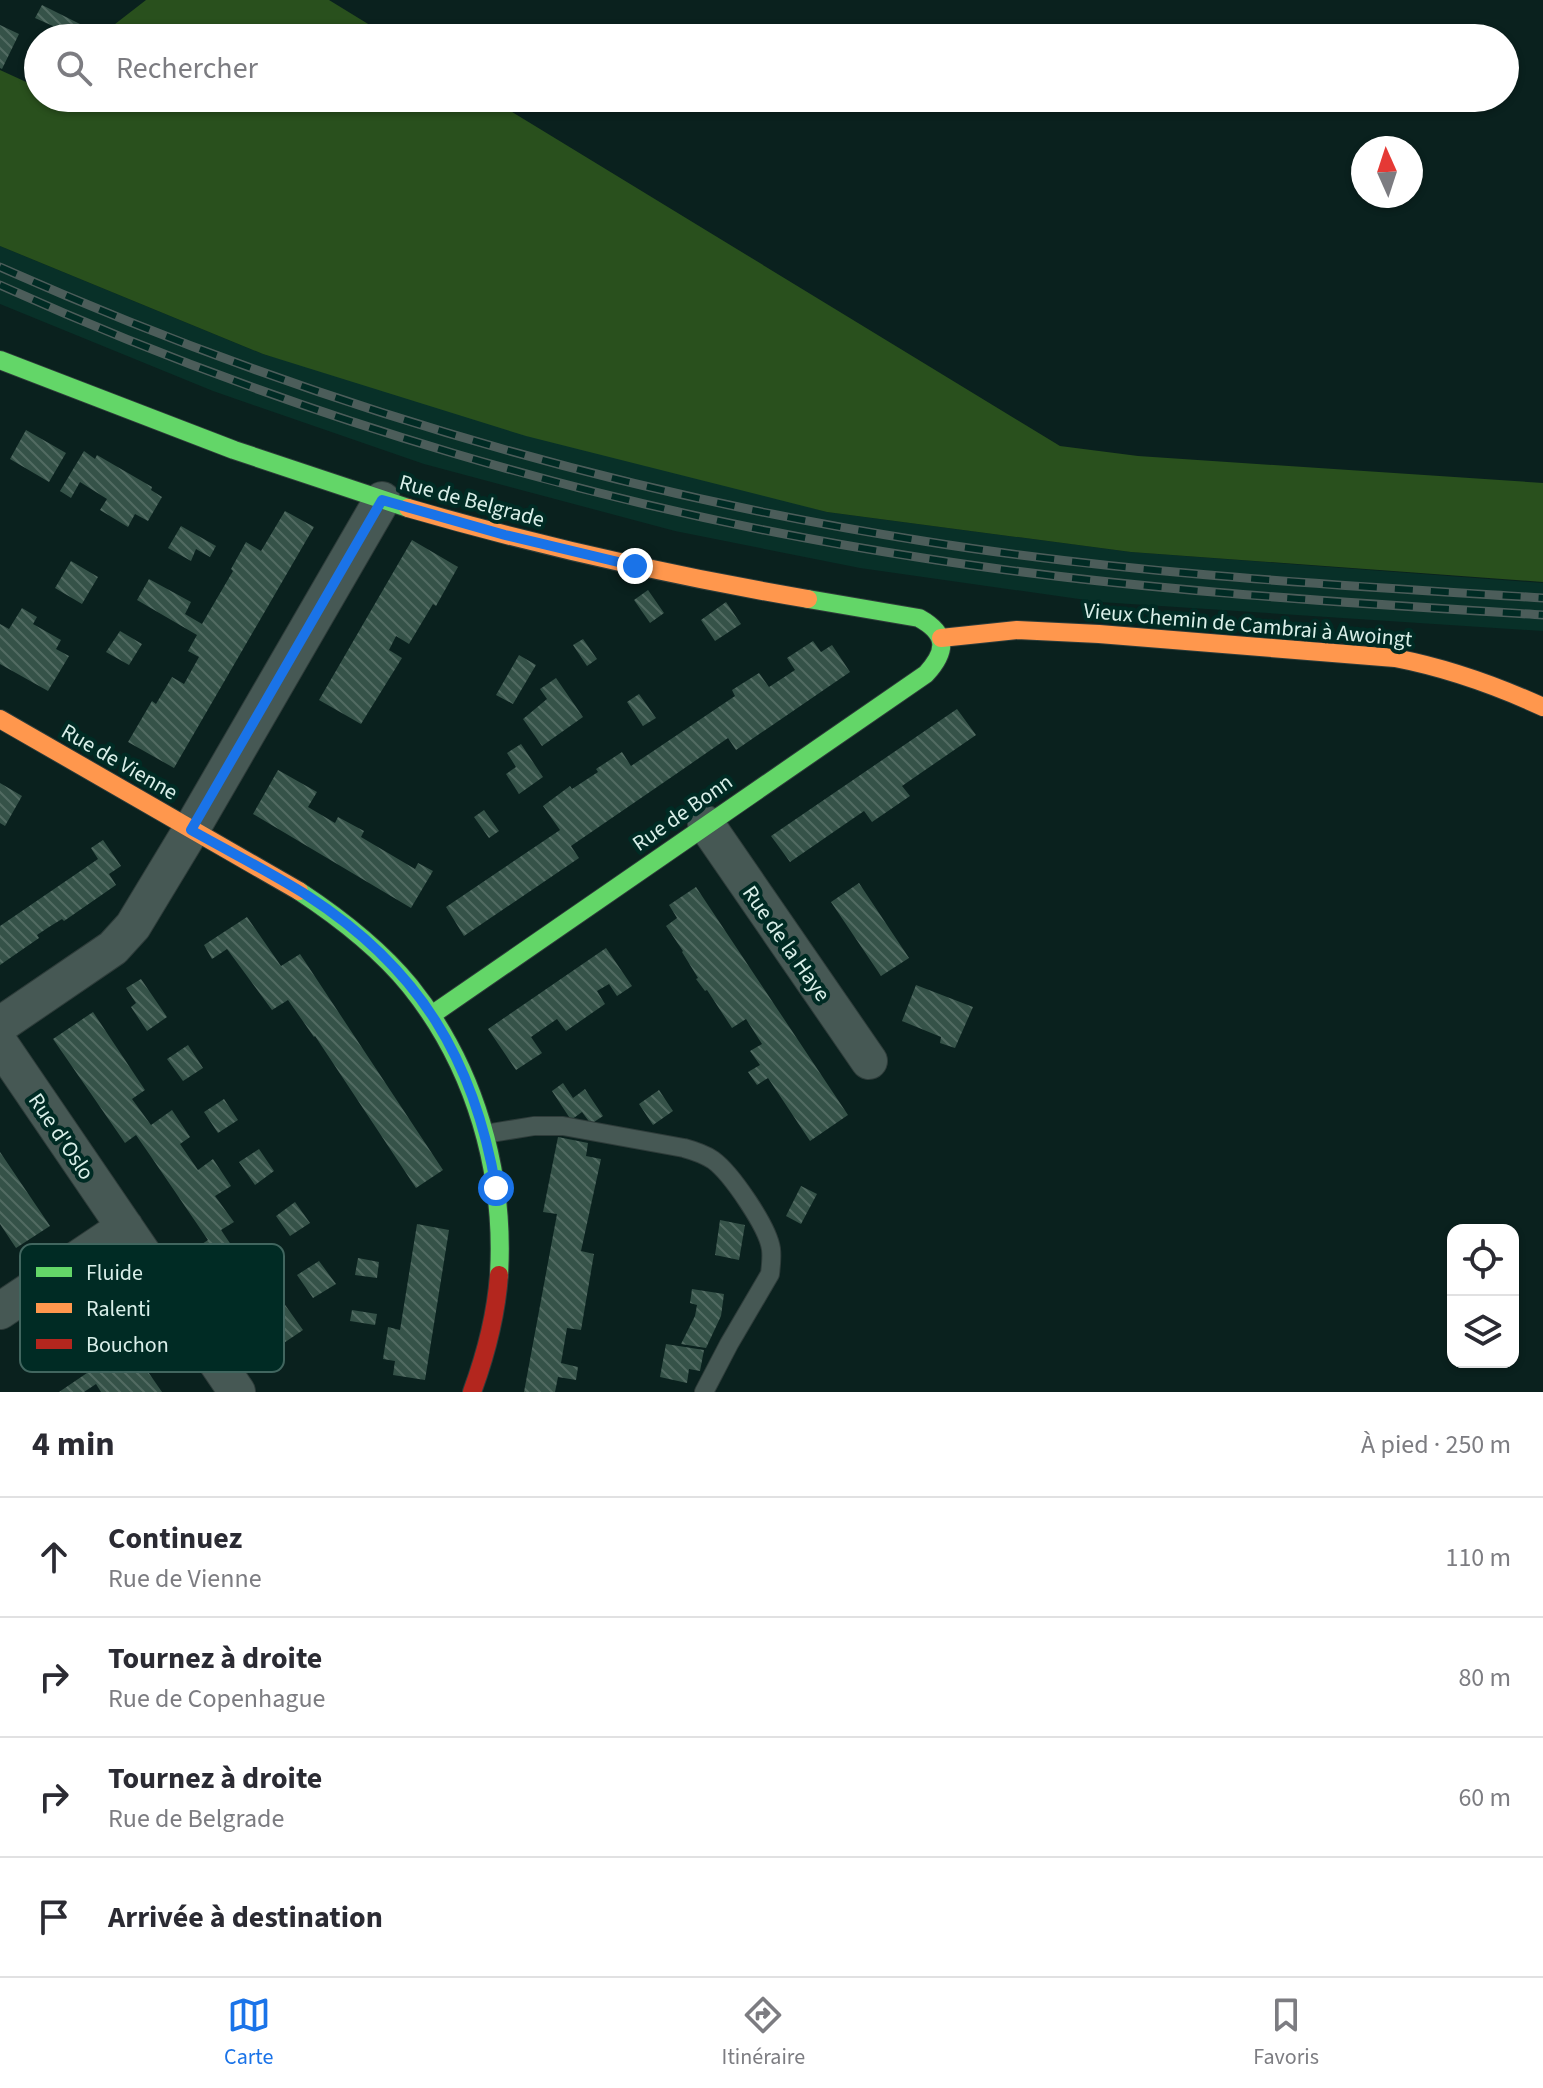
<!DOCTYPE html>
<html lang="fr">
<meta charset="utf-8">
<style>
body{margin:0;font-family:"Source Sans 3",sans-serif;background:#f2f2f3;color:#2b2b33}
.controls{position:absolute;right:24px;bottom:24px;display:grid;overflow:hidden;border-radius:16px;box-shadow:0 2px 6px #0004}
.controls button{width:72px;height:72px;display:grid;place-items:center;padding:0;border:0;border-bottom:2px solid #e1e1e2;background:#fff;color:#2b2b33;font:40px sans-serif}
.compass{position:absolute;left:1351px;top:136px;width:72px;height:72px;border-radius:50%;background:#fff;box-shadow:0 2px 6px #0004;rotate:357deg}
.stop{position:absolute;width:24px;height:24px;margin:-18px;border:6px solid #1a73e8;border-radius:50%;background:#fff}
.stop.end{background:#1a73e8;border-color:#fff;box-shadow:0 2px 8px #0008}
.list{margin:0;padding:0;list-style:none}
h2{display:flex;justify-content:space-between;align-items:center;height:104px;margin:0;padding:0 32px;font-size:34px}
h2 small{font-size:26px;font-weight:400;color:#7c7c81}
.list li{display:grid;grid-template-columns:52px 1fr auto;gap:24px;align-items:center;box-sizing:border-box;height:120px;padding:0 32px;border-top:2px solid #e1e1e2}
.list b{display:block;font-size:30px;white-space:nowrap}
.list p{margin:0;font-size:26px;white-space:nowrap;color:#7c7c81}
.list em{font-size:26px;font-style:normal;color:#7c7c81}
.icon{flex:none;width:44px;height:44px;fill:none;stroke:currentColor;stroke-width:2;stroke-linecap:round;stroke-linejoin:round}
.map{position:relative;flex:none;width:1543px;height:1392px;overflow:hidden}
.search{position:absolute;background:#fff;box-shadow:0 2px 6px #0004;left:24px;right:24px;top:24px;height:88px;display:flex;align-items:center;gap:20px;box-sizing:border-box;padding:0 28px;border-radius:44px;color:#7c7c81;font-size:30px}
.sheet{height:584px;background:#fff}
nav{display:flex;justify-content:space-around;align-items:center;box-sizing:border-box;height:112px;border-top:2px solid #e1e1e2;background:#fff;font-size:22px;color:#7c7c81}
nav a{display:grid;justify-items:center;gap:4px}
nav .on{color:#1a73e8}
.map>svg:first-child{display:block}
.built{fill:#083028}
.garden{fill:#29501d}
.building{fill:url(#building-back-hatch)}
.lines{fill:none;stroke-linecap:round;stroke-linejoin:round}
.lane-casing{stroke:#2e3c3a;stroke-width:20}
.street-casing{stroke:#2e3c3a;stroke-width:38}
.fast-casing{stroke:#2e3c3a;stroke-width:20}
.slow-casing{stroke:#2e3c3a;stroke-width:20}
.jam-casing{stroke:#2e3c3a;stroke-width:20}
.lane{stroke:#465854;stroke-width:18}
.street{stroke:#465854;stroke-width:36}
.fast{stroke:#63d668;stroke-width:18}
.slow{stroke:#ff974d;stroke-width:18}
.jam{stroke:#b3261e;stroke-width:18}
.rail-casing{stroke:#4c5d5a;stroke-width:9}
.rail{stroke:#002b24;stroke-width:6;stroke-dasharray:18;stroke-linecap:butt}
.route{stroke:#1a73e8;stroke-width:10}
.labels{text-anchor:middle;stroke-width:8;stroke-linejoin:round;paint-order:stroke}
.street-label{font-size:22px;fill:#d9efe9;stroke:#002b24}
.key{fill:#002b24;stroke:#41665f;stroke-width:2}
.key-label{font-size:22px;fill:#d9efe9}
</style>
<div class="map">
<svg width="1543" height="1392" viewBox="0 0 1543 1392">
<defs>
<pattern id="building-back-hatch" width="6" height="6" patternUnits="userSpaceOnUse" patternTransform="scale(2)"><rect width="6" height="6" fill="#355248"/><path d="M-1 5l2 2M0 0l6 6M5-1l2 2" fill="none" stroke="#526b62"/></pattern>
</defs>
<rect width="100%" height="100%" fill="#0a211e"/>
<path class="built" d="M0,246L263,354L827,512L1131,552L1543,583V631L1100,602L860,568L675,531L424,464L213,391L0,304Z"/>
<path class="garden" d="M146,0H329L391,38H97Z
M0,70L35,86L38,84V98H489L1060,446L1138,456L1543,483V582L1131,552L827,512L526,436L263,354L0,246Z"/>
<path class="building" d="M42,5L82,25L77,38L52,28L53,26L35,18Z
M0,25L19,34L2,69L0,68Z
M26,430L66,453L49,482L10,459Z
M84,451L95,459L97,455L152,487L151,490L162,497L148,521L135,514L128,527L100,510L107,499L80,482L71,498L60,491Z
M285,511L314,527L174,768L128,742L152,701L156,704L172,677L184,684L199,657L188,651L197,635L137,600L149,579L191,602L185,614L202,624L233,571L231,569L246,542L261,551Z
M181,526L216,546L210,557L196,549L191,561L168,548Z
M412,540L458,567L436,606L433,604L409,644L396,636L389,650L402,658L361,724L319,700Z
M71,561L98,577L82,604L55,588Z
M648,590L664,613L650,623L634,600Z
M726,602L741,624L715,641L701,620Z
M22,608L37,617L33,624L61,640L56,649L69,656L48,691L0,664V624L9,629Z
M120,631L142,644L129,665L106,652Z
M583,639L597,659L587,666L573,645Z
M813,641L821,652L832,645L850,672L736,750L728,738L676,774L571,846L579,858L464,936L446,907L560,830L543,806L570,786L572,789L598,772L596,769L622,752L631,766L735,696L732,690L759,673L769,687L795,670L787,658Z
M519,655L536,665L513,704L496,695Z
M556,678L583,717L542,746L523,719L547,699L540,689Z
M639,694L656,718L643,726L627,702Z
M957,709L976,735L902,786L910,796L872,822L864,811L790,862L771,836Z
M521,744L543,777L519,794L506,774L516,767L507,753Z
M278,770L317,792L308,807L335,823L338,817L364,831L361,837L415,869L418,863L433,871L411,908L253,814Z
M0,783L22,796L5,826L0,823Z
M484,810L499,831L489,838L474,817Z
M103,840L121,866L109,874L116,885L64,921L62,919L49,927L37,935L39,938L0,965V926L98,859L91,848Z
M859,883L909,958L881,976L831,902Z
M696,887L848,1115L810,1141L768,1078L757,1085L748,1072L760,1065L750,1051L762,1044L746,1019L732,1028L707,990L705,991L696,979L698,978L682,952L683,951L666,926L677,918L669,905Z
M247,917L281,966L300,954L443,1170L416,1188L315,1036L314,1037L288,1000L272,1010L227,949L212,959L204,945Z
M606,948L632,986L617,996L609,984L597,991L605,1004L566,1031L557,1019L531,1037L542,1053L516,1070L488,1029Z
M141,979L167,1017L147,1031L131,1007L136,1003L126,988Z
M916,985L973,1007L955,1048L940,1043L941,1037L902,1021Z
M93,1012L145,1090L132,1099L151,1125L172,1110L190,1137L180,1144L198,1170L213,1159L231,1186L215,1196L234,1222L221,1230L274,1308L283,1302L303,1330L269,1353L196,1248L208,1240L154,1161L136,1135L125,1143L53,1039Z
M188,1045L203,1068L183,1081L167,1059Z
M563,1083L573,1098L585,1089L603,1116L591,1124L582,1112L571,1120L552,1091Z
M659,1090L673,1111L653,1125L639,1104Z
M224,1099L238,1120L218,1133L204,1112Z
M558,1137L588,1143L586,1156L601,1159L581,1251L594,1254L581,1330L567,1328L561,1363L578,1367L576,1380L558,1377L555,1392H524L557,1214L543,1212Z
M259,1149L274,1171L255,1185L239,1162Z
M0,1152L50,1226L16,1248L0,1224Z
M801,1186L817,1194L801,1224L786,1216Z
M295,1202L310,1223L290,1236L276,1216Z
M720,1220L745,1225L739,1260L715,1255Z
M417,1224L449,1230L425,1380L393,1375L395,1361L383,1359L388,1327L400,1330Z
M358,1258L379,1262L377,1278L355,1275Z
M319,1261L336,1284L313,1298L297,1275Z
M692,1289L724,1294L721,1316L706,1348L681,1344L695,1316L697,1305L690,1303Z
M94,1292L137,1356L162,1392H101L96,1384L84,1392H59L87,1373L61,1332L68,1327L60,1315Z
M352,1310L377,1314L375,1325L350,1321Z
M666,1344L704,1350L700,1371L689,1369L687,1383L660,1377Z"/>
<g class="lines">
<g class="lane-casing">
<path id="lane" d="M485,1134L534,1126H563L684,1148C695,1151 704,1154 713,1160C731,1173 768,1227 771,1249C772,1257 771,1266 770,1274L729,1344L704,1392"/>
</g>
<g class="street-casing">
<path id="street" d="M706,824L869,1061
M0,1025L113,948L133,926L191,830L382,500
M0,1044L237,1392
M0,1311L125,1227"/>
</g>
<g class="fast-casing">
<path id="fast" d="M0,360L234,450L408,508
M299,891C340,918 379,948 410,986C475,1067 505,1172 499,1275
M433,1014L926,674C947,651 948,634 919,618L808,599"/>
</g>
<g class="slow-casing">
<path id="slow" d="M408,508C539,546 673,576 808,599
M941,638L1017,630L1099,634L1395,658C1447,668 1495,685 1543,707
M0,719L299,891"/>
</g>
<g class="jam-casing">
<path id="jam" d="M472,1392C486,1354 496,1316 499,1275"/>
</g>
<use href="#lane" class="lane"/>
<use href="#street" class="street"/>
<use href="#fast" class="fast"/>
<use href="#slow" class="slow"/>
<use href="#jam" class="jam"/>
<g class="rail-casing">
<path id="rail" d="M0,267C295,398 604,491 923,541C1128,574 1336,585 1543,598
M0,285C293,417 606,510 923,558C1128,590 1336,602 1543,615"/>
</g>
<use href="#rail" class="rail"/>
</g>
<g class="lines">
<path class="route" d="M496,1188C474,1059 419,968 308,896C270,872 230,852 191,830L382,500L505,535L635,566"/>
</g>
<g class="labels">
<g class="street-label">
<text transform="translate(472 500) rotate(15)" y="8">Rue de Belgrade</text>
<text transform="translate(1248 624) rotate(5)" y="8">Vieux Chemin de Cambrai à Awoingt</text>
<text transform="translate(120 761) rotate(30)" y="8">Rue de Vienne</text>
<text transform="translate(682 812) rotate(-35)" y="8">Rue de Bonn</text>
<text transform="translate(787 943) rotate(55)" y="8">Rue de la Haye</text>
<text transform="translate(62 1136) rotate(56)" y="8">Rue d'Oslo</text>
</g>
</g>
<rect x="20" y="1244" width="264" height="128" rx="12" class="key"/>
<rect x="36" y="1267" width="36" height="10" fill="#63d668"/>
<rect x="36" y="1303" width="36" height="10" fill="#ff974d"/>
<rect x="36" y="1339" width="36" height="10" fill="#b3261e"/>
<g class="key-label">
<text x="86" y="1280">Fluide</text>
<text x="86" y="1316">Ralenti</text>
<text x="86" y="1352">Bouchon</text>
</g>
</svg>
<div class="controls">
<button><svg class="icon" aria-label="locate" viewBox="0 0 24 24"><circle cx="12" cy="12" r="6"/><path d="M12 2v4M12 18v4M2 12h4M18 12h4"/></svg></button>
<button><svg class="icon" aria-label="layers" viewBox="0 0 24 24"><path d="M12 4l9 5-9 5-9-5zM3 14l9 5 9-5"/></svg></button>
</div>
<svg class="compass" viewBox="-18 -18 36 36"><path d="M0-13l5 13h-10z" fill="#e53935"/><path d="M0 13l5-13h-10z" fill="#7c7c81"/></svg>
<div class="stop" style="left:496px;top:1188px"></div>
<div class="stop end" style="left:635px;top:566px"></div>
<div class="search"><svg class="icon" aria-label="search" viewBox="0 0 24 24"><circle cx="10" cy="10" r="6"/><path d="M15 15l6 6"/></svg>Rechercher</div>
</div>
<section class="sheet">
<h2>4 min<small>À pied · 250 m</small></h2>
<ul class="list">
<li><svg class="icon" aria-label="ahead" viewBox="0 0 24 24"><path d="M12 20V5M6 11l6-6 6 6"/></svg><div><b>Continuez</b><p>Rue de Vienne</p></div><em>110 m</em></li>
<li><svg class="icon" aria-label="right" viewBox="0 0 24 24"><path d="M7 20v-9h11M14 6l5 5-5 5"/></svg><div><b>Tournez à droite</b><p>Rue de Copenhague</p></div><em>80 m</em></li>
<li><svg class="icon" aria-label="right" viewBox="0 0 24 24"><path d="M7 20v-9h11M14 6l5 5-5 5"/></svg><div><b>Tournez à droite</b><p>Rue de Belgrade</p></div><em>60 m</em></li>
<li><svg class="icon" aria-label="arrive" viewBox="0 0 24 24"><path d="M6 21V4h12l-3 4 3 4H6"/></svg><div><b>Arrivée à destination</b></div></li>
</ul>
</section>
<nav>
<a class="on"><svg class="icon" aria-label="map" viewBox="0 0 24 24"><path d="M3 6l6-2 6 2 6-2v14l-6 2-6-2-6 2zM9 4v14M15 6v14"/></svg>Carte</a>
<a><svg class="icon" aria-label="directions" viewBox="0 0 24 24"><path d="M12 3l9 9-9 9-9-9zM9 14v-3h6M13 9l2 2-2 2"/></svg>Itinéraire</a>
<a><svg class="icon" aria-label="saved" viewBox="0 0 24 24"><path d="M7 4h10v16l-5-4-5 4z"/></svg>Favoris</a>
</nav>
